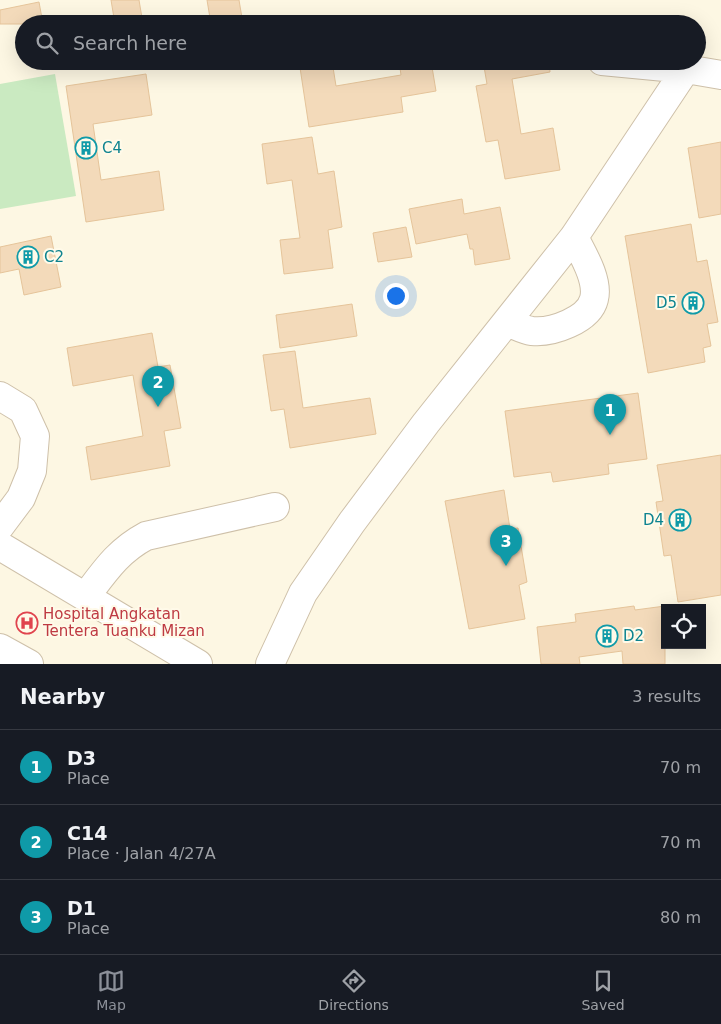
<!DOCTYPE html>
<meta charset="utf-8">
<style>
body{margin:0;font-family:"DejaVu Sans",sans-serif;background:#20242c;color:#f1f3f6}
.controls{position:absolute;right:15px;bottom:15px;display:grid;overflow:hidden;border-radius:0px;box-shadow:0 5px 20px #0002}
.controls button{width:45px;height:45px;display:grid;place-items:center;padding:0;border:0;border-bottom:1px solid #363941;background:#171b24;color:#f1f3f6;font:25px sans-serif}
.you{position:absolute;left:395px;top:295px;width:18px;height:18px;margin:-12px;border:4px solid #fff;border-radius:50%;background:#1a73e8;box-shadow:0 0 0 8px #1a73e833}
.badge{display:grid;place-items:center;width:32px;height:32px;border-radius:50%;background:#8c9099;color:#fff;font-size:16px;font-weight:700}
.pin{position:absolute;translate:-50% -41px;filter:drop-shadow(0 1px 2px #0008)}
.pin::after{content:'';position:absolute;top:26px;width:18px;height:15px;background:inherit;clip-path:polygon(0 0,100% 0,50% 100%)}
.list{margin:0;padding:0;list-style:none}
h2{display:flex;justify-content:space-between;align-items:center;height:65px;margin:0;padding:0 20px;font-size:21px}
h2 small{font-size:16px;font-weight:400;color:#9ea1a6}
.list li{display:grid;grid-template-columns:32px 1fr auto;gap:15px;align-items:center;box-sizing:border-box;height:75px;padding:0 20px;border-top:1px solid #363941}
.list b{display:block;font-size:19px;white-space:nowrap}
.list p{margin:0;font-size:16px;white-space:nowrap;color:#9ea1a6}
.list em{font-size:16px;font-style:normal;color:#9ea1a6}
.icon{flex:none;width:28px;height:28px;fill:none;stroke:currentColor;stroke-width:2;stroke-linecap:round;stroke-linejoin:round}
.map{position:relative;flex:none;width:721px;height:664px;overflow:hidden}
.search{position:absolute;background:#171b24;box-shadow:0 5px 20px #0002;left:15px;right:15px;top:15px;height:55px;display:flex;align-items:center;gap:12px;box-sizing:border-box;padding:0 18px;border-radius:28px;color:#9ea1a6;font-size:19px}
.sheet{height:290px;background:#171b24}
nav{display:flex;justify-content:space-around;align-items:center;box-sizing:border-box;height:70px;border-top:1px solid #363941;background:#171b24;font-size:14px;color:#9ea1a6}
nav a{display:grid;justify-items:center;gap:2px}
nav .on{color:#8c9099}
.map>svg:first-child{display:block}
.green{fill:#caeac1}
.building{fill:#f3daba;stroke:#e5c49a}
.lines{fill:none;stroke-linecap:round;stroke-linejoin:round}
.minor-casing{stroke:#cec0a9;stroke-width:30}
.minor{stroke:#fff;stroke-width:28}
.labels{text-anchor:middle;stroke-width:4;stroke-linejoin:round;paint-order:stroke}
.culture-label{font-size:15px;fill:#0d838f;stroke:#fffae9;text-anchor:start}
.health-label{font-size:15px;fill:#be3a42;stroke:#fffae9;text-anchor:start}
</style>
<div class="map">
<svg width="721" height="664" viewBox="0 0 721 664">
<rect width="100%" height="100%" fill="#fdf7e3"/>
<path class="green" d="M55,74L76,196L0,209V84Z"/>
<path class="building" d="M111,0H139L143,24H115Z
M207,0H239L243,24H211Z
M39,2L43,24H0V10Z
M299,61H332L336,86L401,75L399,61H431L436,91L401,97L403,112L309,127Z
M483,61H549L550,72L512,79L521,134L553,128L560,170L505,179L498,140L486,142L476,86L487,84Z
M146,74L152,115L93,124L101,180L159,171L164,210L86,222L66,86Z
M312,137L318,174L334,171L342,227L328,230L333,268L284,274L280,240L300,238L292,180L267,184L262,144Z
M721,142V214L699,218L688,148Z
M462,199L464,214L500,207L510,259L475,265L473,249H470L467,234L416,244L409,209Z
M691,224L697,262L707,260L718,322L707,324L711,346L703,348L705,362L648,373L625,236Z
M406,227L412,257L378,262L373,233Z
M51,236L61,287L24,295L19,269L0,273V247Z
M352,304L357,336L280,348L276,315Z
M152,333L158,367L170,365L181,428L164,431L170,466L91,480L86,447L143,436L133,375L73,386L67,348Z
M295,351L303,408L370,398L376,434L290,448L284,409L271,411L263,355Z
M638,393L647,459L608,464L609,474L553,482L551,472L514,477L505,411Z
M721,455V595L678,602L671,555L664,556L656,502L663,501L657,465Z
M504,490L510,529L518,528L527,582L519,585L525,619L469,629L445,501Z
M634,606L635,610L665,606V664H623L622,651L579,657L580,664H541L537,627L576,622L575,614Z"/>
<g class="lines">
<g class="minor-casing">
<path id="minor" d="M602,61L686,69L721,75
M507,322C515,325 524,330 532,331C552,333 589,320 594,299C599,280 582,253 574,237
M0,396L23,410L35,436L32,471L21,498L0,526
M0,546L198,664
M86,596C105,571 118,551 146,536L275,507
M0,648L29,664
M270,664L303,593L352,522L426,423L574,237L686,69"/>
</g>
<use href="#minor" class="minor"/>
</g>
<defs>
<g id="building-ring" transform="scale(1.125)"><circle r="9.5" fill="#fffae9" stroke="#0f9aa8" stroke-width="1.5"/><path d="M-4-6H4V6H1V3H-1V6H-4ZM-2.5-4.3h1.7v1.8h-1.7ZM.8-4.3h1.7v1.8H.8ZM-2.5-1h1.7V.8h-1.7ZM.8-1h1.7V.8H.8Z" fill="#0f9aa8"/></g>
<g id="hospital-ring" transform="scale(1.125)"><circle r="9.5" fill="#fffae9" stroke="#e0444e" stroke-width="1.5"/><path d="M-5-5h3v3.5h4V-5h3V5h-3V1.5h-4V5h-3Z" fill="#e0444e"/></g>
</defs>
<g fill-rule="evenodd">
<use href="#building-ring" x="86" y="148"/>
<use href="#building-ring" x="28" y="257"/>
<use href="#building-ring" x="693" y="303"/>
<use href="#building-ring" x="680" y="520"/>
<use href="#hospital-ring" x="27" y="623"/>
<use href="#building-ring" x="607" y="636"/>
</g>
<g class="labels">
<g class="culture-label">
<text x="102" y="153">C4</text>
<text x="44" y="262">C2</text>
<text x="677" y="308" text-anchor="end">D5</text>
<text x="664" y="525" text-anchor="end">D4</text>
<text x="623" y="641">D2</text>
</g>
<g class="health-label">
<text x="43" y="619">Hospital Angkatan<tspan x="43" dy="17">Tentera Tuanku Mizan</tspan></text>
</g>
</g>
</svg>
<div class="controls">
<button><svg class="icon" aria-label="locate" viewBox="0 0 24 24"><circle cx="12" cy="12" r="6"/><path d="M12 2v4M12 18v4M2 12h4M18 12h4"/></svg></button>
</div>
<div class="you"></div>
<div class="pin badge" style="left:610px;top:435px;background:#0f9aa8">1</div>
<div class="pin badge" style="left:158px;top:407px;background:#0f9aa8">2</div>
<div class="pin badge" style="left:506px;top:566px;background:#0f9aa8">3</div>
<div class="search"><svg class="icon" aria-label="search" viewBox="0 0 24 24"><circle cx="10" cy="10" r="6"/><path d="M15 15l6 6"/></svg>Search here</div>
</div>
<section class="sheet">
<h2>Nearby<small>3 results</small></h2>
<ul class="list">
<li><span class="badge" style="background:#0f9aa8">1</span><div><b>D3</b><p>Place</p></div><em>70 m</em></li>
<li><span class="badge" style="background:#0f9aa8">2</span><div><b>C14</b><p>Place · Jalan 4/27A</p></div><em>70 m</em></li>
<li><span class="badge" style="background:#0f9aa8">3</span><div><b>D1</b><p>Place</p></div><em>80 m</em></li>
</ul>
</section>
<nav>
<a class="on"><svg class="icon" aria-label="map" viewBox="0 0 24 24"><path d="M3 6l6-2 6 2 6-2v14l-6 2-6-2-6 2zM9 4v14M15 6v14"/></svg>Map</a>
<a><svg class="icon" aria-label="directions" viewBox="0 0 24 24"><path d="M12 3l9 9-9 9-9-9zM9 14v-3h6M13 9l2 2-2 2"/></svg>Directions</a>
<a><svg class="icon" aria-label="saved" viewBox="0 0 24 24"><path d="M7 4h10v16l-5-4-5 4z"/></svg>Saved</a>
</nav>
